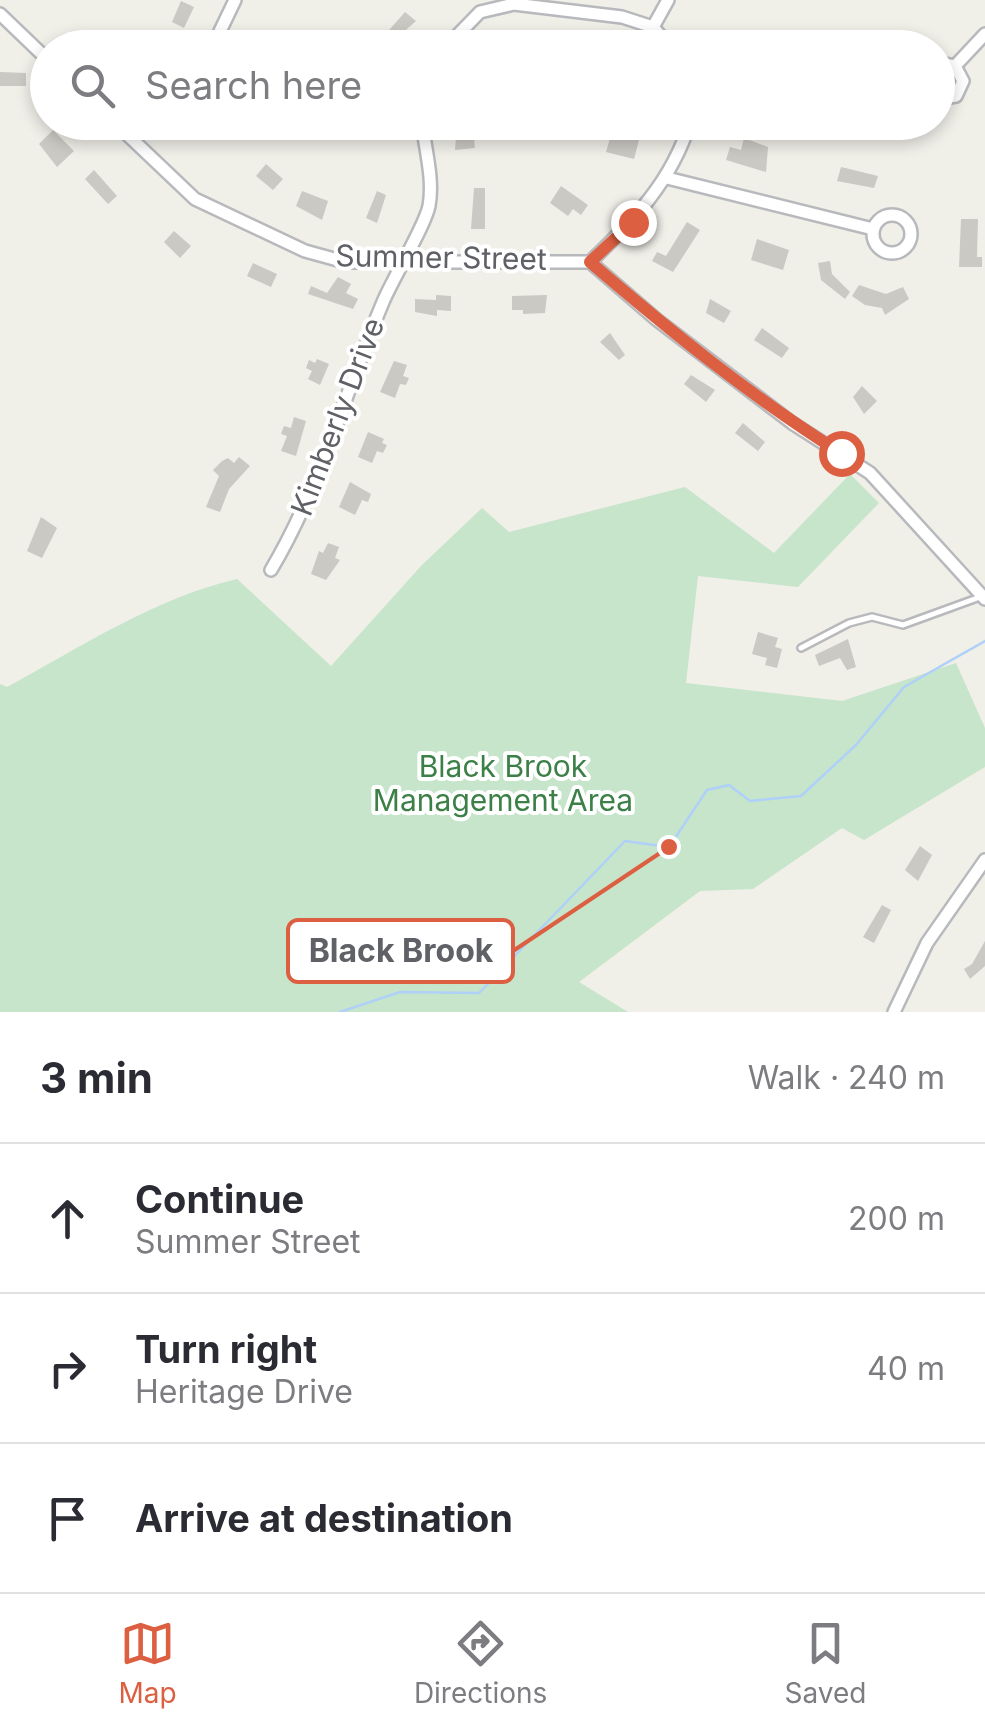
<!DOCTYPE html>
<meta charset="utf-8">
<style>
body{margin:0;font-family:Inter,sans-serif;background:#f7f7f7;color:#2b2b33}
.stop{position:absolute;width:30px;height:30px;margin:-22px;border:8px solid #dc5f41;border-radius:50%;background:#fff}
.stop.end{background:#dc5f41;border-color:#fff;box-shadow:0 2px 10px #0008}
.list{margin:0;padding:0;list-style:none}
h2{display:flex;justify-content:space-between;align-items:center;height:130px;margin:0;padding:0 40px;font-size:42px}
h2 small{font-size:32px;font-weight:400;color:#7c7c81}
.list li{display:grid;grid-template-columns:65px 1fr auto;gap:30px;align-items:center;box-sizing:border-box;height:150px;padding:0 40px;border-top:2px solid #e1e1e2}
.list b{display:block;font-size:38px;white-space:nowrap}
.list p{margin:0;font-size:32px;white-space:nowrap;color:#7c7c81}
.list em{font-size:32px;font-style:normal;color:#7c7c81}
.icon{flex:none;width:55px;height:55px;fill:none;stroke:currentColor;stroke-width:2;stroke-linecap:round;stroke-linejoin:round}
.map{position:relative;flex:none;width:985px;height:1012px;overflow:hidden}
.search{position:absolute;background:#fff;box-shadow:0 5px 15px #0003;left:30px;right:30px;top:30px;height:110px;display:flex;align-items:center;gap:25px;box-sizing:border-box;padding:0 35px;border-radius:55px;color:#7c7c81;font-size:38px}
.sheet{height:580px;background:#fff}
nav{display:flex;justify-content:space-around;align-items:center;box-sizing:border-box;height:140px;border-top:2px solid #e1e1e2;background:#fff;font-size:28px;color:#7c7c81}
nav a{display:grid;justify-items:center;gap:5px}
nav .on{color:#dc5f41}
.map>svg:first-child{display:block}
.green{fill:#c6e5ca}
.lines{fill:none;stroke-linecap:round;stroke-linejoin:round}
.stream{stroke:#afd0f9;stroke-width:2.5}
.building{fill:#cbc9c4}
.lane-casing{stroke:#b7b9bd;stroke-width:10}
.street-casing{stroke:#b7b9bd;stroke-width:16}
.lane{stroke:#fff;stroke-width:5}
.street{stroke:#fff;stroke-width:11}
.route{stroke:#dc5f41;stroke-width:12}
.labels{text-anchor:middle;stroke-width:8;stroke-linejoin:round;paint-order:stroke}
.street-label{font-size:30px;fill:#5f6166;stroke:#fff}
.park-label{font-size:30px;fill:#3c8047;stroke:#fff}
.leader{fill:none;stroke:#dc5f41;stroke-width:4}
.callout-dot{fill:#dc5f41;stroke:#fff;stroke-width:4}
.callout{fill:#fff;stroke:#dc5f41;stroke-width:4}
.callout-label{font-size:32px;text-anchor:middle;font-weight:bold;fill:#5f6166}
</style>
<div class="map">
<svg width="985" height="1012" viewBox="0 0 985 1012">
<rect width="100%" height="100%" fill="#f0efe8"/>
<path class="green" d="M850,474L879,503L798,587L698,576L686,683L842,701L956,663L985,728V767L864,840L842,828L753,889L700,891L579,982L628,1012H0V684L7,687C81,647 155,598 237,579L331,666L421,566L482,508L509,532L685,487L774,553Z"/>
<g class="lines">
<path class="stream" d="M340,1012L400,992L479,993L625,841L669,847L707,790L729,785L750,801L801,796L856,745L904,687L985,641"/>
</g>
<path class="building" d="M181,1L194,7L184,28L172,22Z
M405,12L416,21L391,43L384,36Z
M0,72L26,73V86H0Z
M472,123L475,148L455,150L457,125Z
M53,130L74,151L57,167L39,144Z
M611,135L639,140L634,159L606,152Z
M744,138L768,147L766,172L726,160L730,147L741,150Z
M266,164L283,179L273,190L256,176Z
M841,167L878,176L874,188L837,181Z
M94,170L117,196L108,204L85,179Z
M561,186L588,205L581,215L573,209L568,216L550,203Z
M474,188H485V229H471Z
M302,191L328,201L322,220L296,206Z
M377,191L386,195L377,223L366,218Z
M961,219H978L977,257H982V267H959Z
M687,222L700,230L673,272L652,261L657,252L666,256Z
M174,231L191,246L180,258L164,242Z
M757,239L789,250L783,270L751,260Z
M830,261L832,274L850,292L845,299L821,280L818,263Z
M253,263L277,274L271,287L247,276Z
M338,277L351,284L346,293L358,299L353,309L308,294L311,286L327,293Z
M859,285L886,294L903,287L909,299L885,315L882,308L865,305L852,296Z
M436,295L451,296V311L437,310V316L415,312V299L436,300Z
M547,295L545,313L523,314V310H512V296Z
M710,299L731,311L724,323L706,313Z
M762,328L789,348L782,358L754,340Z
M610,333L625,355L619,360L600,342Z
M317,359L329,364L320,385L308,379L312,371L306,368L309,360L315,363Z
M394,361L407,365L403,376L409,378L406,385L400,384L395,398L380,392Z
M691,375L715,390L706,402L684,384Z
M862,386L877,401L864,414L853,397Z
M294,417L306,421L296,456L281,451L287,436L281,434L284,426L291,428Z
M743,423L765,442L758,451L735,433Z
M368,432L384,439L382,443L387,445L383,453L377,451L372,463L358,457Z
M239,457L250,466L229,489L220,512L206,507L219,476L213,470L222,461L228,458L234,463Z
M350,482L371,494L368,502L362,500L355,515L339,507Z
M41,517L57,528L42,558L27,551Z
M328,543L339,547L335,558L340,560L326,580L311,574L319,551L323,553Z
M758,632L778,638L775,647L782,649L777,668L765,665L767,658L752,654Z
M848,639L856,667L847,670L840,658L819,666L815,655Z
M920,846L932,855L918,881L905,870Z
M882,905L891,910L874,943L863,937Z
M985,941V966L970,979L964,969L972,964Z"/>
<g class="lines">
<g class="lane-casing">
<path id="lane" d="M801,648L849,623L872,617L903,625L980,597"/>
</g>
<g class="street-casing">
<path id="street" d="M0,14L48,60
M653,27L668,0
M212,48L235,0
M445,48L480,12L514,4L622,17L653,27L671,48
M938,63L955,66L963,81L956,96L938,99
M955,66L985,34
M114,122L195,199L305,251L345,262H590L657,320L792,423L870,473L985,599
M667,178L873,229
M873 234a19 19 0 1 1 38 0a19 19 0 1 1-38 0Z
M590,262C634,220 672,181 690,122
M271,570C321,486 345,392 383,302C393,278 425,226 429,206C434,179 425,149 422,122
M894,1012L927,943L985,860"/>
</g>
<use href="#lane" class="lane"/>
<use href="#street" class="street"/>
</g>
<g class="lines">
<path class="route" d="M633,222L590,262C670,331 752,397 841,453"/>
</g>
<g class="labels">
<g class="street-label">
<text transform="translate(441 258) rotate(1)" y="10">Summer Street</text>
<text transform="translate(338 417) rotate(-69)" y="10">Kimberly Drive</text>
</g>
<g class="park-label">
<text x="503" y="777">Black Brook<tspan x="503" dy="34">Management Area</tspan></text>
</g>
</g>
<path class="leader" d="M669 847L513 951"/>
<circle class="callout-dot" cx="669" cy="847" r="10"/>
<rect class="callout" x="288" y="920" width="225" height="62" rx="10"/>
<g class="callout-label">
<text x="401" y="962">Black Brook</text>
</g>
</svg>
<div class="stop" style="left:841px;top:453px"></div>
<div class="stop end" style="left:633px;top:222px"></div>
<div class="search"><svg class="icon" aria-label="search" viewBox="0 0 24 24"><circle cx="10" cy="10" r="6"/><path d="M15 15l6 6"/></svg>Search here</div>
</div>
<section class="sheet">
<h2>3 min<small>Walk · 240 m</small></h2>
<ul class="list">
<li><svg class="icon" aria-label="ahead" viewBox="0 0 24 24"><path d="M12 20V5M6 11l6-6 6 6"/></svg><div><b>Continue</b><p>Summer Street</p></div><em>200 m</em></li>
<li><svg class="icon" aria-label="right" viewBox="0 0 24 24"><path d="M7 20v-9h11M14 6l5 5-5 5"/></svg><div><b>Turn right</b><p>Heritage Drive</p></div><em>40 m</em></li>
<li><svg class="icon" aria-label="arrive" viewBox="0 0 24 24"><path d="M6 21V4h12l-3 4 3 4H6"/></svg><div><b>Arrive at destination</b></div></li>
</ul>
</section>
<nav>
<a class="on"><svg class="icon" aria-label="map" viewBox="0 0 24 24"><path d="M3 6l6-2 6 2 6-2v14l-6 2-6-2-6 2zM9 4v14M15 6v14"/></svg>Map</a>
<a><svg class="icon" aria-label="directions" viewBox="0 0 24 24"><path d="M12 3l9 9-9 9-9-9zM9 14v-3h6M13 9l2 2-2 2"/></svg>Directions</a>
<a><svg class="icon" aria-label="saved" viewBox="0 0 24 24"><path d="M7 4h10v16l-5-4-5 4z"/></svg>Saved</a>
</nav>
